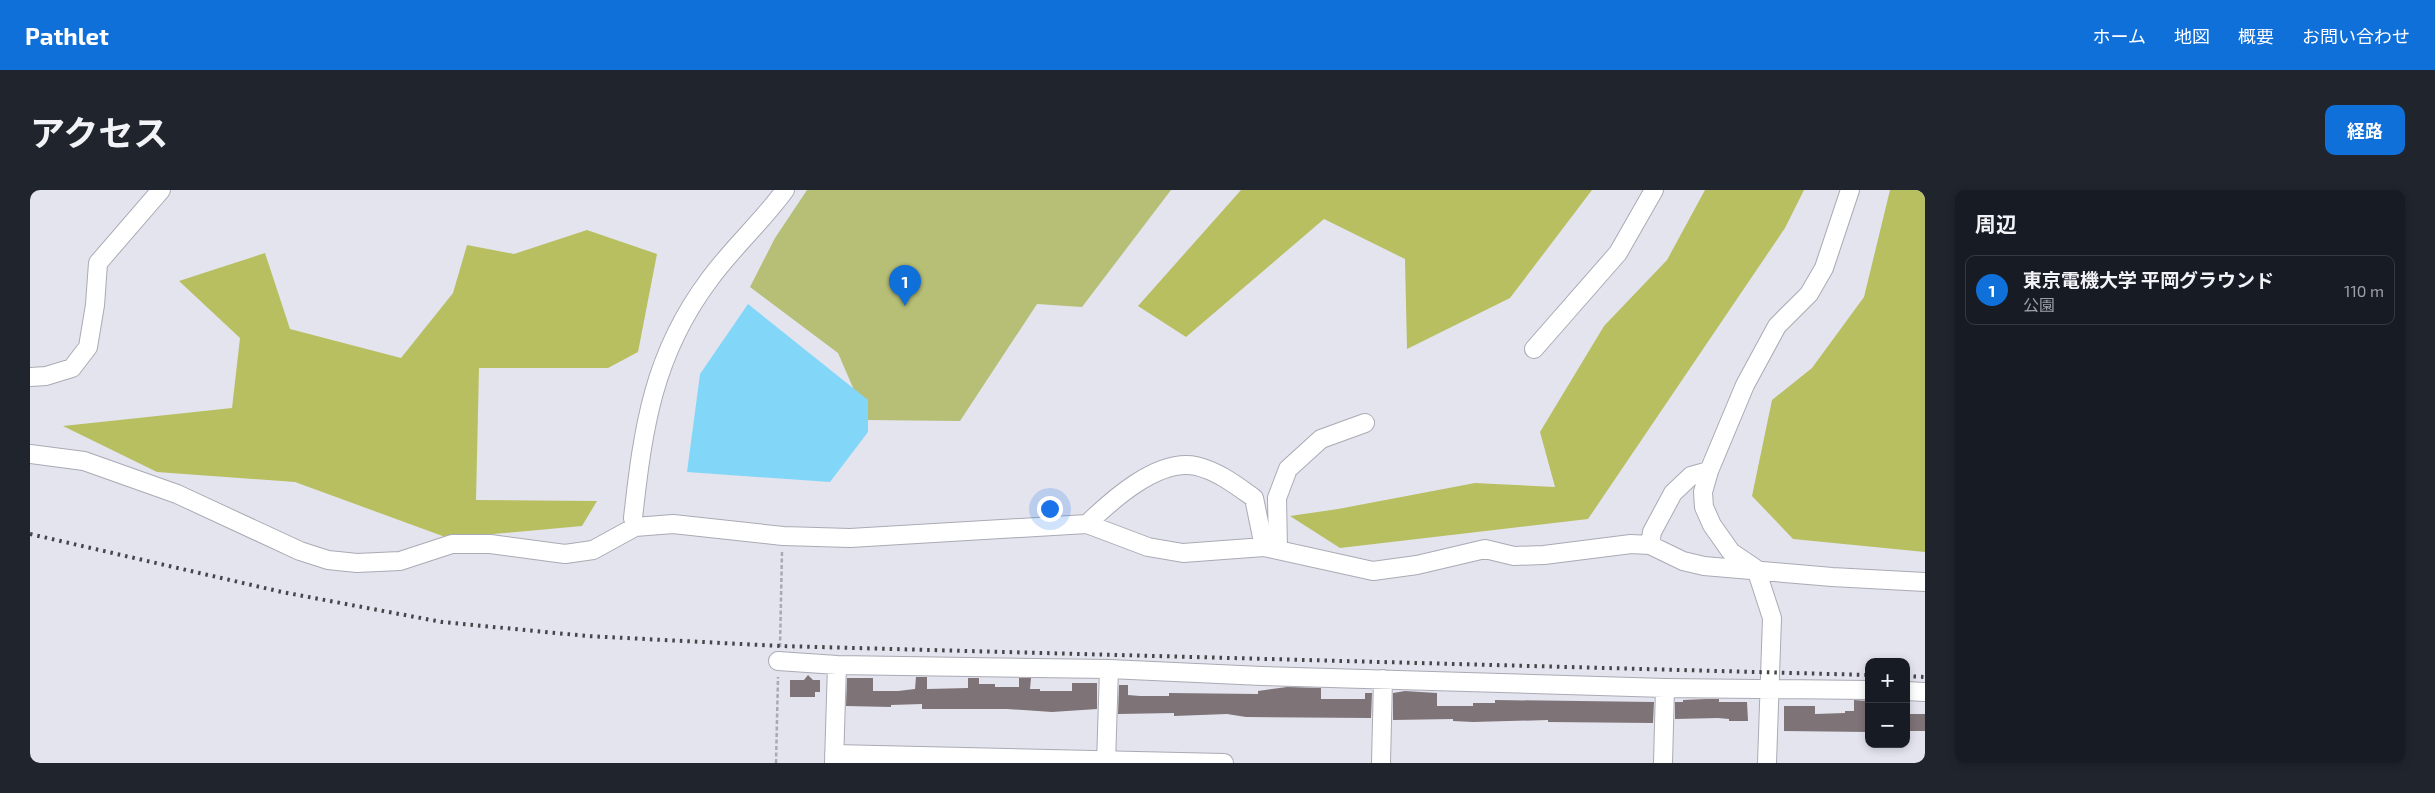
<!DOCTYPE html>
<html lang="ja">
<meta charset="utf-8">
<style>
body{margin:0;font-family:"Exo 2","Noto Sans JP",sans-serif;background:#20242c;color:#f1f3f6}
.controls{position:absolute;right:15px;bottom:15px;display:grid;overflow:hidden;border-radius:10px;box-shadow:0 2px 8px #0003}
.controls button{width:45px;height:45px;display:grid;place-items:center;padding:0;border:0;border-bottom:1px solid #363941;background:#171b24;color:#f1f3f6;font:25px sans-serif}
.you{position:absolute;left:1019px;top:318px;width:18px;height:18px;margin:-12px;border:4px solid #fff;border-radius:50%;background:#1a73e8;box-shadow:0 0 0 8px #1a73e833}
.badge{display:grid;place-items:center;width:32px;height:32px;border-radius:50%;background:#1070d9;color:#fff;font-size:16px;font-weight:700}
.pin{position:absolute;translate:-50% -41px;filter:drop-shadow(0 1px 2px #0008)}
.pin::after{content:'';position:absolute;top:26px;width:18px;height:15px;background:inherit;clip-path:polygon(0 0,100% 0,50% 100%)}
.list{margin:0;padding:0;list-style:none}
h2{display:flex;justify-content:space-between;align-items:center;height:65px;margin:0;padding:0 20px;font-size:21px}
h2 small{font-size:16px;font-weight:400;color:#9ea1a6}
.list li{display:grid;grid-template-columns:32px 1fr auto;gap:15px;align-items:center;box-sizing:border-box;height:70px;margin:0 10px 10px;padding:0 10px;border:1px solid #363941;border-radius:10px}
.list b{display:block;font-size:19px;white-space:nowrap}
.list p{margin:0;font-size:16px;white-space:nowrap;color:#9ea1a6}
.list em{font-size:16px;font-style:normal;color:#9ea1a6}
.map{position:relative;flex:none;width:1895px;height:573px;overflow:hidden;border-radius:10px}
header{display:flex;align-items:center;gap:30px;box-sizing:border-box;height:70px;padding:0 25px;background:#1070d9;color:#fff}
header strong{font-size:24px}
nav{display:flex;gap:28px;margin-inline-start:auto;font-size:18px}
.intro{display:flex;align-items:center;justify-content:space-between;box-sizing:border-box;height:120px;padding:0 30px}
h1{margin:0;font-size:35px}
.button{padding:12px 22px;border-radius:10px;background:#1070d9;color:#fff;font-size:18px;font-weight:700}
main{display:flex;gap:30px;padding:0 30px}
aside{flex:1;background:#171b24;border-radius:10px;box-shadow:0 2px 8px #0003}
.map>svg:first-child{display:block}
.green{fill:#b7be75}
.forest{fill:#b8bf60}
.water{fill:#82d7f9}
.building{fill:#7e7377}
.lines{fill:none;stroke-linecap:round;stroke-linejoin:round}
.minor-casing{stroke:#aaaab5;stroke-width:20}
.path{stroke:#a9a9b2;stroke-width:2.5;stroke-dasharray:4 2.5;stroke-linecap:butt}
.minor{stroke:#fff;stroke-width:18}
.rail{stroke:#45454a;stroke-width:4;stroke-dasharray:2.5 5;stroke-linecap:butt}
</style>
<header>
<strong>Pathlet</strong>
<nav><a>ホーム</a><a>地図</a><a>概要</a><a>お問い合わせ</a></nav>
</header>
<div class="intro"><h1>アクセス</h1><a class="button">経路</a></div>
<main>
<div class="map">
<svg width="1895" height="573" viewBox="0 0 1895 573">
<rect width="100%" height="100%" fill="#e4e4ef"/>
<path class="green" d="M777,0H1141L1052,117L1007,114L930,231L837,230L808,163L720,97L745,48Z"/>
<path class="forest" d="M1211,0H1562L1480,108L1377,159L1375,69L1294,29L1156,147L1108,116Z
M1675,0H1774L1755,38L1558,329L1310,358L1260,326L1308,319L1445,293L1525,297L1510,242L1574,136L1637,70Z
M1860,0H1895V362L1763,349L1722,306L1742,210L1782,178L1834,107Z
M557,40L627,64L608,162L578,178H449L446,310L567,311L552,336L418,348L265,292L127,282L33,236L202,218L210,148L149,91L235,63L260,139L371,168L423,103L437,55L484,64Z"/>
<path class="water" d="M718,114L838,210V242L800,292L657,282L670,184Z"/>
<path class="building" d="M778,485L783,490H790V502H785V507H760V490H774Z
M886,487H897V499L938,498V488H949V494H965V497H989V488H1001L1000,499H1010V501H1042V493H1067V519L1022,522L977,519H892V514L861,515V517L816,516L817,488H843V501H868L885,499Z
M1089,495H1098V505L1110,506H1139V503L1228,504V501L1257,497L1291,498V509H1335V503H1342L1341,528L1216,527L1197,524L1144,526V523L1088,524Z
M1375,501L1407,503V516H1443V513H1465V510L1624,512L1623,533L1518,532V530L1443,532L1423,531V529L1363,530V503Z
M1676,509H1689V512H1717L1718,531H1699V529L1688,528L1645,529V512H1653V510Z
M1824,510L1837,511L1839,542L1754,541V516H1785V524L1815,523V521H1824Z
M1876,524H1895V541H1876Z"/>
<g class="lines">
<g class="minor-casing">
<path id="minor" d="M1504,159L1588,63L1624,0
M0,187L16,186L42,178L58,157L65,115L68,73L131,0
M0,264L54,271L147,304L270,361L298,370L327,373L370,371L422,354H460L535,364L563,360L605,337L643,334L753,346L820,348L1057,334L1118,357L1153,363L1234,357L1343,381L1387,375L1455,359L1484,366L1514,365L1601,354L1620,355L1653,371L1674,376L1802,387L1895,392
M1057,334C1082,310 1128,268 1166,276C1188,281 1207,296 1224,308L1234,357
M605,337L603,328C613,238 623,165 679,90C702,58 732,32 755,0
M1620,355L1622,342L1643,303L1661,286L1679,281
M1248,359L1247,308L1258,279L1291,249L1335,233
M748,471L807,475L1079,479L1232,486L1635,498L1839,500
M1876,501L1895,502
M804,564L1194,573
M804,573L807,475
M1076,573L1079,479
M1351,573L1353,489
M1633,573L1635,498
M1737,573L1742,428L1726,379L1701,362L1682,335L1674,317L1673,302L1679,281L1715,195L1747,136L1779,104L1794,78L1820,0"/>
</g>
<path class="path" d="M750,457L752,362
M746,573L748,487"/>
<use href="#minor" class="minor"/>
<path class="rail" d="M0,344L252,402L412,432L557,446L750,456L1839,485
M1876,486L1895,487"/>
</g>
</svg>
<div class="controls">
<button>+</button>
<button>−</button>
</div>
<div class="you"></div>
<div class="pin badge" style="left:875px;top:116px">1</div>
</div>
<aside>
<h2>周辺<small></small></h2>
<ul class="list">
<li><span class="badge">1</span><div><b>東京電機大学 平岡グラウンド</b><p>公園</p></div><em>110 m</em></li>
</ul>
</aside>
</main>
